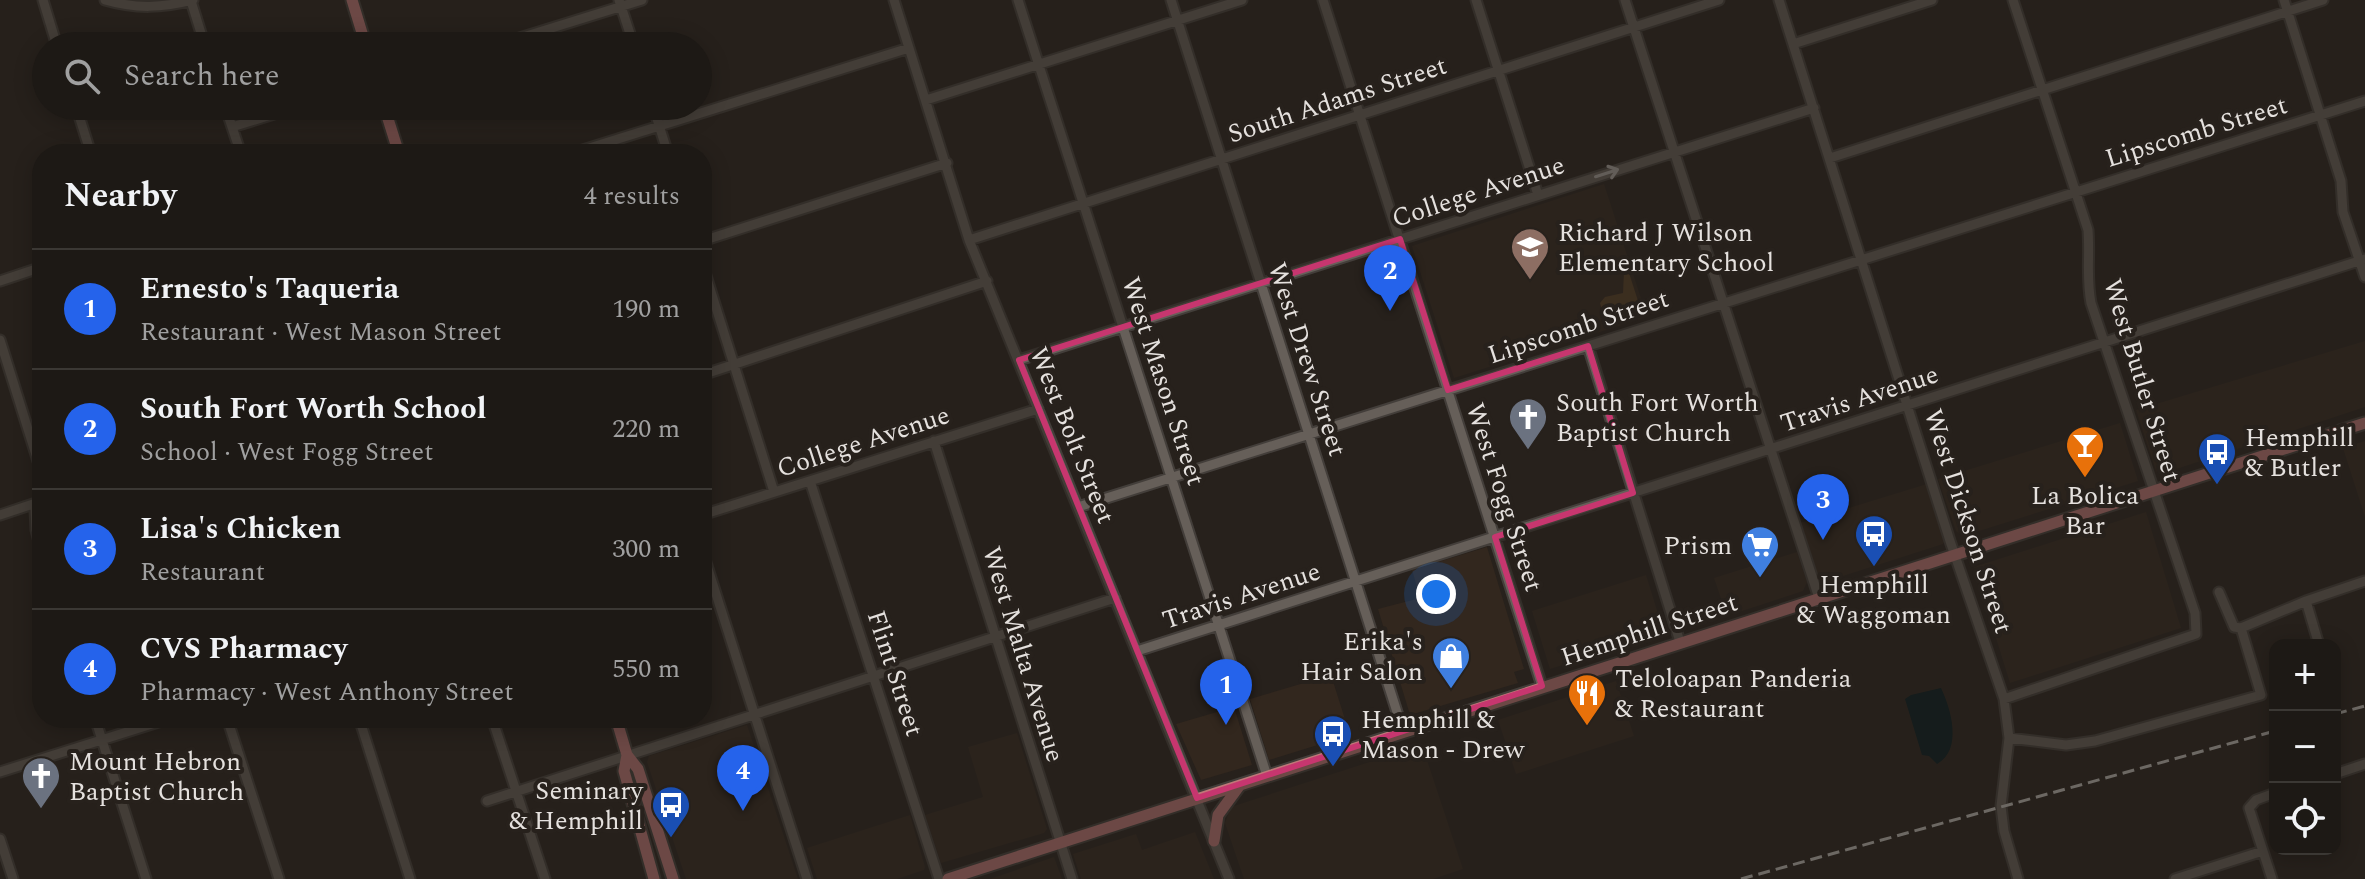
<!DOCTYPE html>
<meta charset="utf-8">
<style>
body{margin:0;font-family:Spectral,serif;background:#2a2622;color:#f1f3f6}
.controls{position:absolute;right:24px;bottom:24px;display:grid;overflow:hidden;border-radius:16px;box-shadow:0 4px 20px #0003}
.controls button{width:72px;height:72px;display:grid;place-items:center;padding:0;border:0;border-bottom:2px solid #3b3834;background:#1d1915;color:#f1f3f6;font:40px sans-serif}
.you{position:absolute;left:1436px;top:594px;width:28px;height:28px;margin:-20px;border:6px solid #fff;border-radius:50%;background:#1a73e8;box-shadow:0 0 0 12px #1a73e833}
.badge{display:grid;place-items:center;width:52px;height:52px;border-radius:50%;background:#2563eb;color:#fff;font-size:26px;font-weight:700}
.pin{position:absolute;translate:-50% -66px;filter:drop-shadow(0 2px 4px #0008)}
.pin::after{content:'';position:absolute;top:42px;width:28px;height:24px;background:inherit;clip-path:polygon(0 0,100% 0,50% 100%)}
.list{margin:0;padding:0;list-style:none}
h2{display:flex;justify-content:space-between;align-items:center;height:104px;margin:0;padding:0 32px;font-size:34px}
h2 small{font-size:26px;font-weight:400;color:#a0a0a0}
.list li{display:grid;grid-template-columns:52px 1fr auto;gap:24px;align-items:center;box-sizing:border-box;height:120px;padding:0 32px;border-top:2px solid #3b3834}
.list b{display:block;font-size:30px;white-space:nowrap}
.list p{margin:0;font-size:26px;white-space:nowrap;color:#a0a0a0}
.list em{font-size:26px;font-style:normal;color:#a0a0a0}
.icon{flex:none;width:44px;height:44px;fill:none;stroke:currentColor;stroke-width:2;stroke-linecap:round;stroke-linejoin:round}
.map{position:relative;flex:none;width:2365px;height:879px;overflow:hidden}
.search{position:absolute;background:#1d1915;box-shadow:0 4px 20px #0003;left:32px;top:32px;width:680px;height:88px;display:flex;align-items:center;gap:20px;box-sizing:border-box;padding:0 28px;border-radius:44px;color:#a0a0a0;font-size:30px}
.panel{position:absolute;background:#1d1915;box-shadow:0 4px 20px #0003;left:32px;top:144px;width:680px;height:584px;border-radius:32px}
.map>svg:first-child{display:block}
.built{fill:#32271e}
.green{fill:#563e25}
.water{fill:#01171d}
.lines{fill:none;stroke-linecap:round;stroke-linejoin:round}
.minor-casing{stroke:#433e3a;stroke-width:13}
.major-casing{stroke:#433e3a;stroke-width:15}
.minor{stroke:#665f59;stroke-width:9}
.major{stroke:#c07878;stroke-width:11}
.rail{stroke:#c2beba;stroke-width:3;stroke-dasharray:12 6;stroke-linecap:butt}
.oneway{stroke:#aca6a2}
.marked{fill:none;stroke:#c7366f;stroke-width:6;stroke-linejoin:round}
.labels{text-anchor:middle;stroke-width:8;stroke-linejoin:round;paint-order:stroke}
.street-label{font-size:26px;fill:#e5e1de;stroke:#27211c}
.poi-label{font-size:26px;fill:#e5e1de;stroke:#27211c;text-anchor:start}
</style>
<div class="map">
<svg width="2365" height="879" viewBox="0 0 2365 879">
<rect width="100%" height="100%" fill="#27211c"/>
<path class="built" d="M1604,184L1647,317L1454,378L1412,246Z
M2365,341V407L2161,474L2156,471L2136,410Z
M2120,423L2138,481L1963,536L1956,531L1938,479Z
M2365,441V517L2343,448Z
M1927,484L1945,538L1943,544L1821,583L1800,523Z
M2146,512L2181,628L2010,683L1974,567Z
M1487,547L1524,669L1514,672L1518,683L1410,715L1378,609L1420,598L1412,570Z
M1797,552L1807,582L1803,591L1727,616L1714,578Z
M1646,575L1664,633L1550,669L1532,611Z
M1331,675L1350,735L1269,760L1250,699Z
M1616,681L1634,736L1516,774L1498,720Z
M1234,707L1252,765L1201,780L1176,724Z
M747,725L798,879H686L647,762L649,756Z
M1017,733L1047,829L1044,833L941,863L925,815L983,797L968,747Z
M1422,745L1463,869L1433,879H1244L1225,823L1231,807Z
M910,815L925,867L924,870L897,879H817L807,848Z
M1195,832L1214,879H1081L1073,854L1136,834L1142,850Z
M1054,857L1062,879H990Z"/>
<path class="green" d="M1624,272L1629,273L1639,304L1603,314L1600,303L1605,297L1623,293Z"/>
<path class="water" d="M1941,688C1951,709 1963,750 1937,764L1929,756L1922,755L1905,699L1911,695Z"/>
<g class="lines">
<g class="minor-casing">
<path id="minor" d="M43,0L57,46
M105,0C136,9 162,8 193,0
M619,0L634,46
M894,0L969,240L1229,879
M1018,0L1267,776
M1171,0L1403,731
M1323,0L1542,686
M1476,0L1538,195
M1625,0L1819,598
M1779,0L1950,541L2004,699L2009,738L2001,806L2004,831L2018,879
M2284,0L2341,181L2343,212L2365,277
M191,1L205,46
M1793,44L1932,0
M494,46L642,0
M926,100L1242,0
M76,106L91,154
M225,106L241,154
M653,106L668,154
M232,127L300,106
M570,154L909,48
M1830,158L2323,0
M969,240L1719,0
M702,241L947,163
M702,263L774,492
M0,281L42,267
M0,340L42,474
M1588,346L1680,642
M1019,360L1814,108
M702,375L987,281
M934,441L1072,879
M810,481L939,879
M42,494L35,510L36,530L42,554
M1078,507L2365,101
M0,515L42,501
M702,515L1038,409
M702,550L807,879
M2219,592L2234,627L2241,628L2306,601L2365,581
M2306,601L2319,645
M1137,651L2365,259
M2004,699L2196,634L2195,613L2091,303C2086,278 2090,256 2088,230L2013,0
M95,718L146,879
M227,718L279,879
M359,718L410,879
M492,718L545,879
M2009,738L2066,745L2095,741L2261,695L2241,628
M0,772L171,718
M2335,774L2365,764
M487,801L1115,598
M0,839L13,879
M2175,879L2263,851
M2272,879L2249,808L2256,800L2275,793"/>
</g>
<g class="major-casing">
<path id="major" d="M352,0L366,46
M384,106L399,154
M616,718L627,755L638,769L673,879
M627,755L624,771L654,879
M1214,841L1218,815L1240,785
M948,879L2365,423"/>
</g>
<use href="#minor" class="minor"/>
<use href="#major" class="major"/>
<path class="rail" d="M2335,714L2365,706
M1741,879L2275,731"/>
</g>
<defs><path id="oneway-shaft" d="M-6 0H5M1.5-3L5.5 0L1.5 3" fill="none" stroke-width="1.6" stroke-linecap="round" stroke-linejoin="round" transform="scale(2)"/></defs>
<use class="oneway" href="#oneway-shaft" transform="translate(1607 173) rotate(-18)"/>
<path d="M0 0H2365V879H0ZM1400,239L1448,390L1588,346L1633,493L1495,537L1542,686L1197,798L1019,360Z" fill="#27211c" fill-opacity=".55" fill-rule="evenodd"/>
<path class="marked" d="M1400,239L1448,390L1588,346L1633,493L1495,537L1542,686L1197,798L1019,360Z"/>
<defs>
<g id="school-pin" transform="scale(2)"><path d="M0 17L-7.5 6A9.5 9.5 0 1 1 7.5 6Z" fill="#8d6e63" stroke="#27211c"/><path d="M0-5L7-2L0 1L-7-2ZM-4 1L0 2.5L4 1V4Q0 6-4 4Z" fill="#fff"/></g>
<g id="church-pin" transform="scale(2)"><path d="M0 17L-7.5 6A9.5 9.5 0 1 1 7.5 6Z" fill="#6b7280" stroke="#27211c"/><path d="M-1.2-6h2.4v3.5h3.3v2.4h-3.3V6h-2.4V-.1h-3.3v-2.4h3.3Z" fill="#fff"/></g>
<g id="bar-pin" transform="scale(2)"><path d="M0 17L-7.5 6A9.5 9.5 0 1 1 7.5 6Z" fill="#e8710a" stroke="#27211c"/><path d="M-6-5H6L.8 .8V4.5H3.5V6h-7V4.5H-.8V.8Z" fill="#fff"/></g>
<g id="bus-pin" transform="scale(2)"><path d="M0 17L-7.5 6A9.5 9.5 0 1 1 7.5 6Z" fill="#1a4fb4" stroke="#27211c"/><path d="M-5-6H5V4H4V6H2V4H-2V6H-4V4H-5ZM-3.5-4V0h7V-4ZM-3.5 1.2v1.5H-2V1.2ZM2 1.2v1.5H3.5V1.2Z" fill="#fff"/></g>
<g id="supermarket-pin" transform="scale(2)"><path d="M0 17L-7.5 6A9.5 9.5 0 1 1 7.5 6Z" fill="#3f7fe0" stroke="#27211c"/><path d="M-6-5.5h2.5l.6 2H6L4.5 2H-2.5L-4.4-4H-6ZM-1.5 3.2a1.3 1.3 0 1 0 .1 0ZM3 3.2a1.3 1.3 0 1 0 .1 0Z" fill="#fff"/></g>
<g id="shop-pin" transform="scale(2)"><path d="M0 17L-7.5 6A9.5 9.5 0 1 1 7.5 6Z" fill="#3f7fe0" stroke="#27211c"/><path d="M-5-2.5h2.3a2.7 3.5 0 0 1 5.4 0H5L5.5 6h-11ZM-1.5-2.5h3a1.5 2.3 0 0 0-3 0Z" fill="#fff"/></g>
<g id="restaurant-pin" transform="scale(2)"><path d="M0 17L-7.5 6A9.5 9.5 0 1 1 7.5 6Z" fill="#e8710a" stroke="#27211c"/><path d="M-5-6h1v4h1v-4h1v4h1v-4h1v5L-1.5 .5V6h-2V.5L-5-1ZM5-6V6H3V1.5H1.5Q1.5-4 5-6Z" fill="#fff"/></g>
</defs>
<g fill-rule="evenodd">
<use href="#school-pin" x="1530" y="247"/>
<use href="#church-pin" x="1528" y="417"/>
<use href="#bar-pin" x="2085" y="445"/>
<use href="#bus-pin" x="2217" y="452"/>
<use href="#bus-pin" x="1874" y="534"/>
<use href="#supermarket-pin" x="1760" y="545"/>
<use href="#shop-pin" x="1451" y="656"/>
<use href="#restaurant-pin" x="1587" y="693"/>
<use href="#bus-pin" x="1333" y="734"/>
<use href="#church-pin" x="41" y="776"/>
<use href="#bus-pin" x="671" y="805"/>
</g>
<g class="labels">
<g class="street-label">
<text transform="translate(1337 99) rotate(-18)" y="9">South Adams Street</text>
<text transform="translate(2196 131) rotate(-17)" y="9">Lipscomb Street</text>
<text transform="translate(1478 191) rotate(-18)" y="9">College Avenue</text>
<text transform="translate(1578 326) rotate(-18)" y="9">Lipscomb Street</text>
<text transform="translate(1308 359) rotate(72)" y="9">West Drew Street</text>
<text transform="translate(2143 380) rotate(73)" y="9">West Butler Street</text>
<text transform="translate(1164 381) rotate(72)" y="9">West Mason Street</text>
<text transform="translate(1859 398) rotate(-18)" y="9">Travis Avenue</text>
<text transform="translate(1073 435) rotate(68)" y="9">West Bolt Street</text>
<text transform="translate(863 441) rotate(-18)" y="9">College Avenue</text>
<text transform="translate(1505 497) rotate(72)" y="9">West Fogg Street</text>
<text transform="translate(1969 521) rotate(72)" y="9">West Dickson Street</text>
<text transform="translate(1241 595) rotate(-18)" y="9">Travis Avenue</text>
<text transform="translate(1649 629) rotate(-18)" y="9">Hemphill Street</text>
<text transform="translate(1024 654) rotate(73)" y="9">West Malta Avenue</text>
<text transform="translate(896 673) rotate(72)" y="9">Flint Street</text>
</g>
<g class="poi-label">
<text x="1558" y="241">Richard J Wilson<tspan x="1558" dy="30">Elementary School</tspan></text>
<text x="1556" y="411">South Fort Worth<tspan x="1556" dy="30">Baptist Church</tspan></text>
<text x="2245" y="446">Hemphill<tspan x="2245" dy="30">&amp; Butler</tspan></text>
<text x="2085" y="504" text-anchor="middle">La Bolica<tspan x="2085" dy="30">Bar</tspan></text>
<text x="1732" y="554" text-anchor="end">Prism</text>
<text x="1874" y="593" text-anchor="middle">Hemphill<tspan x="1874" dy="30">&amp; Waggoman</tspan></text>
<text x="1423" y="650" text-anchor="end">Erika's<tspan x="1423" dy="30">Hair Salon</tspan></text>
<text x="1615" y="687">Teloloapan Panderia<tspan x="1615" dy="30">&amp; Restaurant</tspan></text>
<text x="1361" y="728">Hemphill &amp;<tspan x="1361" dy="30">Mason - Drew</tspan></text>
<text x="69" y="770">Mount Hebron<tspan x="69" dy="30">Baptist Church</tspan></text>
<text x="643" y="799" text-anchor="end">Seminary<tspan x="643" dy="30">&amp; Hemphill</tspan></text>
</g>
</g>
</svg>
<div class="controls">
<button>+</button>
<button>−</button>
<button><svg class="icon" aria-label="locate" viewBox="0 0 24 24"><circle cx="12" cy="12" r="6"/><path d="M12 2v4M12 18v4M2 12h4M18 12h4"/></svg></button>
</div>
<div class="you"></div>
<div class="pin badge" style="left:1226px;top:725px">1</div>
<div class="pin badge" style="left:1390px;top:311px">2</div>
<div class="pin badge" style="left:1823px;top:540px">3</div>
<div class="pin badge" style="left:743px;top:811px">4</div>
<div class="search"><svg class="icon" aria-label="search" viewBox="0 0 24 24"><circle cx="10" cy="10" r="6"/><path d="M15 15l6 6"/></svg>Search here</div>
<section class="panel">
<h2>Nearby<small>4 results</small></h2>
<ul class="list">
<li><span class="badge">1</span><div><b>Ernesto's Taqueria</b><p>Restaurant · West Mason Street</p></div><em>190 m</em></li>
<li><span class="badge">2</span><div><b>South Fort Worth School</b><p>School · West Fogg Street</p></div><em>220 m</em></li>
<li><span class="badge">3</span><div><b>Lisa's Chicken</b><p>Restaurant</p></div><em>300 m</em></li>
<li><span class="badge">4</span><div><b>CVS Pharmacy</b><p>Pharmacy · West Anthony Street</p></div><em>550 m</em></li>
</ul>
</section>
</div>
